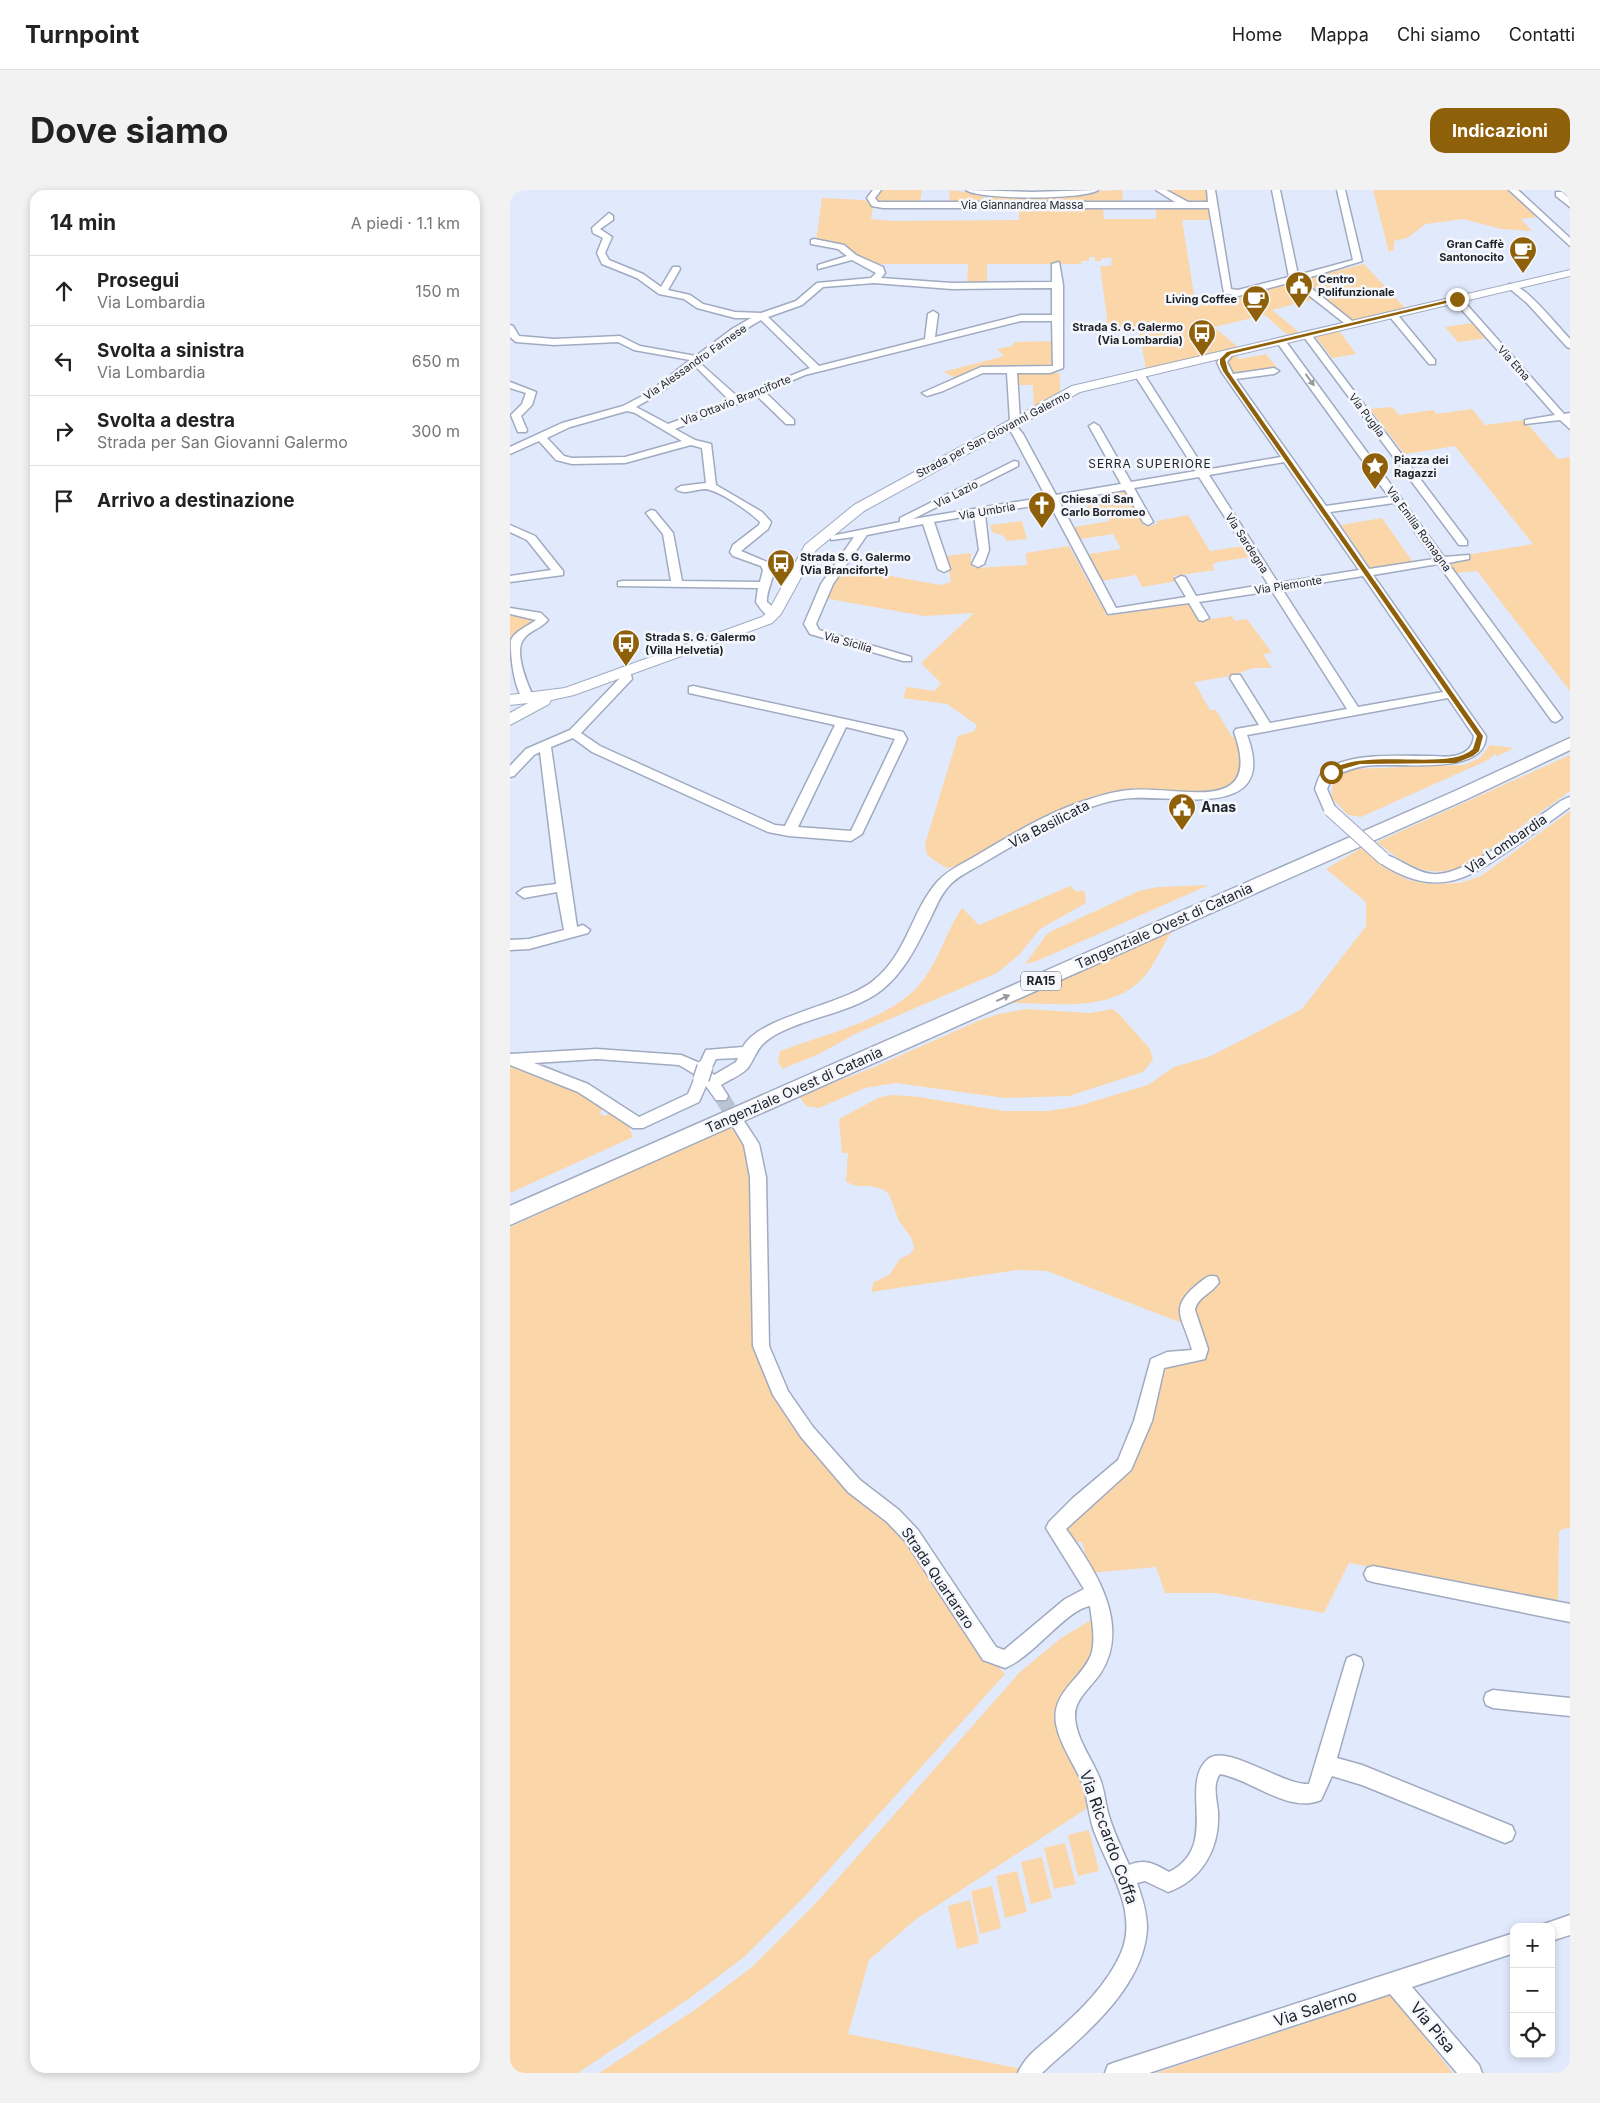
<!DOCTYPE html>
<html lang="it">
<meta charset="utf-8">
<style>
body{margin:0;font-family:Inter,sans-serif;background:#f2f2f2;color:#222}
.controls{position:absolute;right:15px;bottom:15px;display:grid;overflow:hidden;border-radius:10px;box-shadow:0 2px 8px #0003}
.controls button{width:45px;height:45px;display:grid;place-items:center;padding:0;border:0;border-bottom:1px solid #e0e0e0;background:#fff;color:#222;font:25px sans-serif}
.stop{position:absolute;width:15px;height:15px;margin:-11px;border:4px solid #8f600a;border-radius:50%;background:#fff}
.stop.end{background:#8f600a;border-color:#fff;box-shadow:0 1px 5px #0008}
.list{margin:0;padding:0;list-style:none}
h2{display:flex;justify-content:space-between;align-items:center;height:65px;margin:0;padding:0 20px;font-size:21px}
h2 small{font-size:16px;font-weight:400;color:#767676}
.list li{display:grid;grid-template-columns:32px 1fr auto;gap:15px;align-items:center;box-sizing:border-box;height:70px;padding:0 20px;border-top:1px solid #e0e0e0}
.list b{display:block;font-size:19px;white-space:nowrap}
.list p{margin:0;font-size:16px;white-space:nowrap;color:#767676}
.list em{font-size:16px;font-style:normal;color:#767676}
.icon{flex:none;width:28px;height:28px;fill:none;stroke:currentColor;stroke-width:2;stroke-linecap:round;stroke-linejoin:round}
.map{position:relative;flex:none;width:1060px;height:1883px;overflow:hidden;border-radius:15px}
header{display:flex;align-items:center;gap:30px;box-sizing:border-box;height:70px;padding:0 25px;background:#fff;border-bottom:1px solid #e0e0e0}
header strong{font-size:24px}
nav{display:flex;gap:28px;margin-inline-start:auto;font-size:18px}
.intro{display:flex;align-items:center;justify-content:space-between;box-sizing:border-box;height:120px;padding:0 30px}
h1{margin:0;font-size:35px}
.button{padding:12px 22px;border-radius:15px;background:#8f600a;color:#fff;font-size:18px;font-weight:700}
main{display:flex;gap:30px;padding:0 30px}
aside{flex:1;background:#fff;border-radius:15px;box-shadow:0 2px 8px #0003}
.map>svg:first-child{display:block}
.green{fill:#fad6a8}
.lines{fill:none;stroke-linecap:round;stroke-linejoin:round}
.minor-tunnel{stroke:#bac2d3;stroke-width:15;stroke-dasharray:15 8;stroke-linecap:butt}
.minor-casing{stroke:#a0aac0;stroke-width:3}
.major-casing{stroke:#a0aac0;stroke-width:2}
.highway-casing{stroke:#a0aac0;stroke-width:3}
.minor{fill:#fff;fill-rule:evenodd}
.major{fill:#fff;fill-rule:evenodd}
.highway{fill:#fff;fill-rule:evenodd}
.minor-bridge-far1-casing{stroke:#a0aac0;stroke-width:14;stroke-linecap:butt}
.minor-bridge-casing{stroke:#a0aac0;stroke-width:18;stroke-linecap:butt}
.minor-bridge-far1{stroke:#fff;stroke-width:12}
.minor-bridge{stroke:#fff;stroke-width:15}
.oneway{fill:#999b9f}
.route{fill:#8f600a}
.labels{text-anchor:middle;stroke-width:5;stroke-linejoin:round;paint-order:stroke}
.far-street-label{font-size:11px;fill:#1d2129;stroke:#f5f7fc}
.far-poi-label{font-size:11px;font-weight:bold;fill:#1d2129;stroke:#f5f7fc;text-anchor:start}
.far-neighbourhood-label{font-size:12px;letter-spacing:1px;fill:#1d2129;stroke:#f5f7fc}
.shield{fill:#f5f7fc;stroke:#5e6168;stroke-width:1}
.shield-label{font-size:12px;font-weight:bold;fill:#1d2129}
.poi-label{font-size:14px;font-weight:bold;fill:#1d2129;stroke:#f5f7fc;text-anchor:start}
.street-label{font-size:14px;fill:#1d2129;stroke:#f5f7fc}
.near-street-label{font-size:16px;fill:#1d2129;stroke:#f5f7fc}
</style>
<header>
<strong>Turnpoint</strong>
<nav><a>Home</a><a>Mappa</a><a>Chi siamo</a><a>Contatti</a></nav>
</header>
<div class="intro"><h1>Dove siamo</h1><a class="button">Indicazioni</a></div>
<main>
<aside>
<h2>14 min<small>A piedi · 1.1 km</small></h2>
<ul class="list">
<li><svg class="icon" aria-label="ahead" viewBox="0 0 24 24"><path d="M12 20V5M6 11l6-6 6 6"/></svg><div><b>Prosegui</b><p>Via Lombardia</p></div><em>150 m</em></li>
<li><svg class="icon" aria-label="left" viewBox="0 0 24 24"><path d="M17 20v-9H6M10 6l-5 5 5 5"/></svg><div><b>Svolta a sinistra</b><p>Via Lombardia</p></div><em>650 m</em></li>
<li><svg class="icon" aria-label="right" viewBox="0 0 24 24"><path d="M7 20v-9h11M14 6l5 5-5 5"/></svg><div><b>Svolta a destra</b><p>Strada per San Giovanni Galermo</p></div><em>300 m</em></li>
<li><svg class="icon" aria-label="arrive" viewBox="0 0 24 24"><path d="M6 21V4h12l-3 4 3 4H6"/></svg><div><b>Arrivo a destinazione</b></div></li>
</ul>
</aside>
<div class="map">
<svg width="1060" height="1883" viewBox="0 0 1060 1883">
<rect width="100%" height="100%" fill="#e1eafd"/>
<path class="green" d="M370,0H412L410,13L366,12L365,5Z
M439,0L473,4L474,13H440Z
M612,0L613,14L478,12L481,5Z
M654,0H697L699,13H678Z
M863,0H997L1027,27L1011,29L1022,41L991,39L953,29L916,34L897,48L884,51V60L879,62Z
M312,8L354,10L369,16L363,17L361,29L381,31L509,30V17H593L594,29H646V17L700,18L701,30H672L686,117L713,108H722L779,93L785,94L805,109L762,120L790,143L776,144L755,125L704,137L729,158L636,180L629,140H596L597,128L590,76H601L602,68H592L591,71H585V67H579V71H571V74H477V94H457L458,74H367L306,51Z
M854,74L896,119L842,131L794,92L798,88Z
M963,133L977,148L948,152L935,137Z
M828,139L846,164L822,168L804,145Z
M545,151L544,177L469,179L446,188L433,182L494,166L487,159L502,156L505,152Z
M724,164L729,169L756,164L768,179L724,185L717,172Z
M505,182L550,183V205L524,219L523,195H505Z
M882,217L889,225L923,220L927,224L962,219L975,235L1014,230L1048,269L1060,267V501L967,381L947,383L938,372L958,368L956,365L1023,354L945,256L896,264L893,262L860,219Z
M614,298L636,337L647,334V331L678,325L700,361L733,356L740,367L707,372L702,375L705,380L664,386L667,391L632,397L626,385L592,391L579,364L611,359L603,344L571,349L564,337L600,331L594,319L579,320L571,306Z
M872,328L903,372L860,378L831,335Z
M512,331L517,349L496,351L494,346L482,342L480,335Z
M559,356L597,426L680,413L689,431L722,426L725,431L737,429L762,463L753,464L762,478H743L721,486L684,492L700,520H706L722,547L728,546L734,583L718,597L691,602L581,606L580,609L563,615L447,680L443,677L436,678L417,665L415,654L448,546L464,541L467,535L437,514L393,508L397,497L425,501L431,493L412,474L413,471L464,423L414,426L314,408L332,377L430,395L441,392L436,366L461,363V375L465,378L517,375L516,363Z
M0,423L28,430L6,446L0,453Z
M980,555L1004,558L987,566L985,564L978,570L851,627L838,625L821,607L823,592L831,584L842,579L954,575L970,568Z
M1060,565V601L958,675C919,690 897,677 867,652Z
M1060,621V1337L1049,1341L1048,1411L839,1373L814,1423L705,1403H655L646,1377L580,1383L572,1352H560L553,1342L619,1276L651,1178L687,1170L681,1117L708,1092L706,1086L701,1085L672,1111L670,1119L677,1135L537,1081L507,1080L361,1102L364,1092L379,1085L390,1069L400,1064L404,1058L402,1049L389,1031L379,1004L372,999L360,996H347L336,992L338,963H332L329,929L370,907L382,905L409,907L494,921H539L568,916L638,895L664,877L701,866L792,819L856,736V712L816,679L851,658L875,678L898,690L920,694L950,693L971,686Z
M699,695L527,771L515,774L537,744L544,740L629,701L648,697Z
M560,696L567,702L572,700L575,703L576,713L530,739L509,765L487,783L345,844L309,864L272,879L268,871L270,861C315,844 385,829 414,789C430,767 437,740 452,718L469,735Z
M663,740C652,756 645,775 632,789C598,824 544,812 500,813Z
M516,819L580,823L602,819L608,823L640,859L643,870L633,882L559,906L495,908L386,893L355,898L309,918L296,916L289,906L362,878L468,831L489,824Z
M0,874L81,908L92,918L90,924L95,926L100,923L118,935L123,947L0,1003Z
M224,935L241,965L247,1126L275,1221L384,1332L460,1448L495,1484L297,1704L234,1767L180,1808L68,1883H0V1037Z
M583,1429L584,1468L559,1499L582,1615L405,1730L359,1770L338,1844L512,1879L509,1883H89L186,1819L242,1777L307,1712L510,1482L551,1448Z
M579,1640L589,1681L568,1686L558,1645Z
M555,1653L566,1694L544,1699L534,1658Z
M532,1667L542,1708L521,1714L511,1672Z
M507,1681L517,1722L495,1728L486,1686Z
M482,1696L491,1738L470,1744L461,1701Z
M460,1710L469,1753L447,1759L438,1716Z
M881,1805L943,1883H646Z"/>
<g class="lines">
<path class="minor-tunnel" d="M211,906L229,935"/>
<g class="minor-casing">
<path id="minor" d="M363,0H371L365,8L368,12H665L646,0H656L678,12H698L697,0H705L721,99L728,100L779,87L762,0H770L788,85L843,70L827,0H835L852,71L791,90L846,134L838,136L782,92L728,106L714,103L699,18H373L362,16L357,8Z
M456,0L522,2L588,0C575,10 469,10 456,0Z
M999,0H1008L1060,48V56Z
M1046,2H1052L1060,9V17L1046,6Z
M99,23L103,26V30L90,39L102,47L95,63L99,70L133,84L151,97L163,77H169L170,79L158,100L180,105L193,114L225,122L251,123L286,111L307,93L361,88L366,83L342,70L308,79V75L337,66L328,59L301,54V50L304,49L334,55L346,65L373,77L375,83L371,88L442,93L542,92V74L549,72L553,95V178L540,183H507L510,231L505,234L513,244L546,305L611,294L579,236L584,233L589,236L621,292L686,281L624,184L629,181L634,184L695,280L771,267L711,181L707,172L716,161L719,160L724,163L717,172L723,184L764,178L769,181L764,184L726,189L816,316L879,307L766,151L774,149L934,367L959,365V369L938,373L1052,528L1046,532L1042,531L928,374L863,385L976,546C975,588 885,571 855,576C842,578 833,582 822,587L817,599L826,620L820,624L814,620L805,599C807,594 808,586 813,582C836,562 889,566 918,566C927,566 939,568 948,565C958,562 963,556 964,546L938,508L737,545C769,629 671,606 623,608C601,609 578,617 558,627C529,640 502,656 475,672C462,680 447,686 438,697C430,706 426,717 421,727C408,753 396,780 373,799C343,823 299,826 265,845C244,858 249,863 237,879C231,885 219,890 211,895L218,906L216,910H206L196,896L189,912L133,938H123L68,902L0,875V864L87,859L171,865L190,873L196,860L233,857C249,826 334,815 363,791C398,763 401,721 428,691C439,679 456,672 469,664C503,644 537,623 574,611C589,606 605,601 621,600C669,596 755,627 724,542L726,539L749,535L720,488L722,485H730L760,533L837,519L762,401L689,412L699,428L693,431L689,430L679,413L598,424L539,313L475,324L479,360L474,374L468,377L462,374L469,360L464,325L424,332L440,379L434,382L428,379L413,334L357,345L323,394L306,434L309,440L401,467V471H393L300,444L294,434L311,394L344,347L321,350V346L390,332V328L504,271L508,272V276L403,329L536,307L503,245L495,234L500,231L497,183H473L433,201L417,206L412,203L471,177L543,176L542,131H511L295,185L255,202L284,230V234H276L247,206L165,239L185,250L201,254L206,295L252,322L261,332L258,339L231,361L262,374C267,387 256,398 257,412L268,422V426C257,429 251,420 246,412L248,398L108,396V392L112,391H161L153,344L136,323L141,320L145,321L163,343L172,391L250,392L253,380L251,376L223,366L220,362L223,355L249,335L250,332C240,322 214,304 200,300C190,296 175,307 166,299L171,296L196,293L192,258L181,255L115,273L62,274L46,270L29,251L0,264V257L52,233L113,216L138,203L180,170L124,160L108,152L44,155L6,152L0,147V135L3,136L9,146L44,149L110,146L130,156L186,166L222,139L241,128H225L187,118L174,109L149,104L127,88L92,74L87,63L93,48L83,43L82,38ZM364,93L442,99L542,98V125H511L425,147L428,124L423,121L418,124L415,149L309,176L258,127L292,115L313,97ZM251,130L300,178L228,207L192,175L187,178L220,211L158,234L126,217C171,193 207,155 251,130ZM117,221L125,223L172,251L115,267L62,268L54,266L37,248L60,237ZM774,272L849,380L768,393L699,285ZM689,287L758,394L686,406L675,387L671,386L665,389L676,407L606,418L549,311L615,300L633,332L638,335L643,332L624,298ZM884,313L924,369L859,379L820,322ZM853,386L933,502L848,517L772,399ZM228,868L226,872L204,885L200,881L206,869ZM87,869L169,875L186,885L178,904L129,927L78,894L24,873Z
M999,94C1013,92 1049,138 1060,149V158L1057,157L1017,113L999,98Z
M944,107H950L1054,224L1060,223V239L1050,230L1015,234V230L1045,225L944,111Z
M880,123H886L925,170V174H919L880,127Z
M794,143H800L957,351V355H949L794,147Z
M0,192L26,202L22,215L11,226L17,240L16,242H8L1,225L12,214L16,203L0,198Z
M0,335L25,346L53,381V385L0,392V386L41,380L17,350L0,342Z
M0,418L31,423L38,430C31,439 18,441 13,450C4,463 18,496 24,508L18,512C4,508 0,462 1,450C5,441 18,436 26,430L0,424Z
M114,477L120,481L122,489L71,543L90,556L265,635L275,636L325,535L179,503V497L183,496L389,541L393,542L397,549L352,644L341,651L279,646L258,642L82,562L63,548L41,557L67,737L73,735L80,740L78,743L19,759L0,760V750L19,749L54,740L47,702L14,708L7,703L14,698L46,694L30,562L24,565L4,586L0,587V576L16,559L60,540L110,488L108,481ZM336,537L385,549L341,641L288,637Z
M1060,607V617C1041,631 1023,644 1004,657C968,681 940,704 895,686C886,682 872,676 866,668L873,664C890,668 903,682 922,684C954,687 1008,642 1034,623C1042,618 1051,609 1060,607Z
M229,929L234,931L249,954L256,987L259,1156L278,1201L303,1237L350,1290L389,1320L408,1340L486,1457L494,1460L555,1409L574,1399L536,1338L539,1332L563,1308L608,1270L624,1231L641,1169L657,1162L682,1160C673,1126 657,1119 689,1093C696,1088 698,1084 707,1087L709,1092C703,1103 687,1107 685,1120L698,1159L695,1169L654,1178L642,1231L621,1280L556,1339C585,1379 622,1435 590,1484C581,1497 565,1509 565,1525C565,1548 582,1568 590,1589C595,1601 595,1614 599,1626C604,1643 612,1659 619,1675C635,1668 645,1674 659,1682C711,1656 668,1595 698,1569C717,1553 773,1596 799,1594L835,1474L837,1468L844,1465L851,1468L853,1474L827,1568L852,1575L1002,1636L1005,1643L1002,1650L995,1653L852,1595L822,1586L811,1610C778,1624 743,1590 710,1584C702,1594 707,1610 708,1622C710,1658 692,1690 658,1702L635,1691L627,1693C632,1707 637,1722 637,1738C635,1786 594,1827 561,1857C551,1866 541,1874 532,1883H508C515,1866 530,1856 544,1844C569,1822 597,1795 611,1763C629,1721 598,1679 584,1641C578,1624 578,1606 571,1590C562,1571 550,1554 546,1534C541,1502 571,1490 581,1465C586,1450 582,1431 580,1416C557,1419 523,1467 495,1478L473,1470L396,1352L377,1332L338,1302L291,1247L263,1205L243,1156L240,987L234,955L222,935L224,931Z
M863,1376L1060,1414V1432L863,1392L857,1390L854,1384L857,1378Z
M983,1500L1060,1508V1526L983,1518L976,1515L974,1509L976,1503Z
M1060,1725V1745L1041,1751V1737H1032L1034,1734Z
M1004,1743V1763L902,1797L969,1875L972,1883H947L880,1804L639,1883H595L598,1875L606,1872Z"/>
</g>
<g class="major-casing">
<path id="major" d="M1060,80V86L570,202L354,321L306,360L271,424L262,433L64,505L41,510L39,514L0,535V523L18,513L0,515V505L55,498L252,427L258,422L295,355L344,315L562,196Z"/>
</g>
<g class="highway-casing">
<path id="highway" d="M1060,548V560L957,609L0,1035V1016L945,601Z"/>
</g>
<use href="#minor" class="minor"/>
<use href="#major" class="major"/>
<use href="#highway" class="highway"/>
<g class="minor-bridge-far1-casing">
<path id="minor-bridge-far1" d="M820,620L873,668"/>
</g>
<g class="minor-bridge-casing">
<path id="minor-bridge" d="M191,889L195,877"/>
</g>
<use href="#minor-bridge-far1" class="minor-bridge-far1"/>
<use href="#minor-bridge" class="minor-bridge"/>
</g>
<defs><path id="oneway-solid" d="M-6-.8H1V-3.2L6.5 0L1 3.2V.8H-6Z" transform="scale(1.25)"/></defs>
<g class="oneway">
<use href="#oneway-solid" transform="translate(800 190) rotate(54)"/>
<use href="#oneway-solid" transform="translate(493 808) rotate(-24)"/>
</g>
<path class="route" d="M947,108L949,110L721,164L715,169L718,181L973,546L969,561L963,566L946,573L850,574L819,583V580C859,557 938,582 963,559L967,546L713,181L710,174V169L717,162Z"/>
<defs>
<g id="cafe-pin" transform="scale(1.4375)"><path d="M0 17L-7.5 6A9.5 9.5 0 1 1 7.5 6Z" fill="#8f600a" stroke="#f5f7fc"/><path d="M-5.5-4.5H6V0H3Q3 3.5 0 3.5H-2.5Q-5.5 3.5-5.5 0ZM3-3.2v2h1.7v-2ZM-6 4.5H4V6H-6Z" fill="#fff"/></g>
<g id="civic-pin" transform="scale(1.4375)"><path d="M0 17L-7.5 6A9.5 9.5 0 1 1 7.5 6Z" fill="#8f600a" stroke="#f5f7fc"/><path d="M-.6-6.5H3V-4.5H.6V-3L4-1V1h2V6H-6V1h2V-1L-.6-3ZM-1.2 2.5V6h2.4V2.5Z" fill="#fff"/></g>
<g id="bus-pin" transform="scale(1.4375)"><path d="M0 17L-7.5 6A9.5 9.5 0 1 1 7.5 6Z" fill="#8f600a" stroke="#f5f7fc"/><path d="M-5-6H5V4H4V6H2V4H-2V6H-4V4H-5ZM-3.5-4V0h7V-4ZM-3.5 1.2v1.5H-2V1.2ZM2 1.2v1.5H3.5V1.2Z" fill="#fff"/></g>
<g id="sight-pin" transform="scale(1.4375)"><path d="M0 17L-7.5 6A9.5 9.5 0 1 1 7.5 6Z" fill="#8f600a" stroke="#f5f7fc"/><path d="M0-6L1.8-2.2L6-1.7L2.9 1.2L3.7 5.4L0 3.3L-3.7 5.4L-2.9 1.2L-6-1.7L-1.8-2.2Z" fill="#fff"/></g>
<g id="church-pin" transform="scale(1.4375)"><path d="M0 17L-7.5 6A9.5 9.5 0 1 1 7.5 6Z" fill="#8f600a" stroke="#f5f7fc"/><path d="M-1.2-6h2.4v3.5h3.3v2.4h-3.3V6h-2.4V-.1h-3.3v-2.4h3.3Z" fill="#fff"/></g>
</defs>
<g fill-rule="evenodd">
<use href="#cafe-pin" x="1013" y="60"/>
<use href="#civic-pin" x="789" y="95"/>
<use href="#cafe-pin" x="746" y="109"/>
<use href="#bus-pin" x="692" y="143"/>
<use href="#sight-pin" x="865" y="276"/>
<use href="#church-pin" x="532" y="315"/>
<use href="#bus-pin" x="271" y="373"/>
<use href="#bus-pin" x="116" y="453"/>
<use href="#civic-pin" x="672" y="617"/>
</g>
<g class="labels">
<g class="far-street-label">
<text x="512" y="19">Via Giannandrea Massa</text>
<text transform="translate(185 172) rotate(-35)" y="4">Via Alessandro Farnese</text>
<text transform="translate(1004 173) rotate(48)" y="4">Via Etna</text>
<text transform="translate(226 210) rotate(-22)" y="4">Via Ottavio Branciforte</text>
<text transform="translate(857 225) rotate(53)" y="4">Via Puglia</text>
<text transform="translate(483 244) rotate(-28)" y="4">Strada per San Giovanni Galermo</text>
<text transform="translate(446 304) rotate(-27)" y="4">Via Lazio</text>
<text transform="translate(477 321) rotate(-10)" y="4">Via Umbria</text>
<text transform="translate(909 339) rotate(54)" y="4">Via Emilia Romagna</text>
<text transform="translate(737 353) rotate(57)" y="4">Via Sardegna</text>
<text transform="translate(778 395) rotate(-9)" y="4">Via Piemonte</text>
<text transform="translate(338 452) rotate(16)" y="4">Via Sicilia</text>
</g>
<g class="far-poi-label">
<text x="994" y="58" text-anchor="end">Gran Caffè<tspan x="994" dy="13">Santonocito</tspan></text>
<text x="808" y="93">Centro<tspan x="808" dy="13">Polifunzionale</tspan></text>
<text x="727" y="113" text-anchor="end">Living Coffee</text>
<text x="673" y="141" text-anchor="end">Strada S. G. Galermo<tspan x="673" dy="13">(Via Lombardia)</tspan></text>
<text x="884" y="274">Piazza dei<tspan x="884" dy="13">Ragazzi</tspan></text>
<text x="551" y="313">Chiesa di San<tspan x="551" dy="13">Carlo Borromeo</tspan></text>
<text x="290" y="371">Strada S. G. Galermo<tspan x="290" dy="13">(Via Branciforte)</tspan></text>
<text x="135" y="451">Strada S. G. Galermo<tspan x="135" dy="13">(Villa Helvetia)</tspan></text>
</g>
<g class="far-neighbourhood-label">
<text x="640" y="278">SERRA SUPERIORE</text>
</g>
<rect class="shield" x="511" y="781.5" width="40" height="19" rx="4"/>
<g class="shield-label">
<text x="531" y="795">RA15</text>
</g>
<g class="poi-label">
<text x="691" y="622">Anas</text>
</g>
<g class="street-label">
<text transform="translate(539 634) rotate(-27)" y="5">Via Basilicata</text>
<text transform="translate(996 654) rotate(-34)" y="5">Via Lombardia</text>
<text transform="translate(654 736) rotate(-24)" y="5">Tangenziale Ovest di Catania</text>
<text transform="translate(284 900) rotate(-24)" y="5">Tangenziale Ovest di Catania</text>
<text transform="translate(428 1388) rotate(56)" y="5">Strada Quartararo</text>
</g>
<g class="near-street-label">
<text transform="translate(599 1647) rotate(70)" y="6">Via Riccardo Coffa</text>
<text transform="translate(805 1818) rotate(-18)" y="6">Via Salerno</text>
<text transform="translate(923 1837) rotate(50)" y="6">Via Pisa</text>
</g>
</g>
</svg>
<div class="controls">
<button>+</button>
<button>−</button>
<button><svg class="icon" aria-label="locate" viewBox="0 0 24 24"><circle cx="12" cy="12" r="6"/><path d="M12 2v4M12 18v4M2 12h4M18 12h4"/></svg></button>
</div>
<div class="stop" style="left:821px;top:582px"></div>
<div class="stop end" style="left:947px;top:109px"></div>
</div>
</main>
